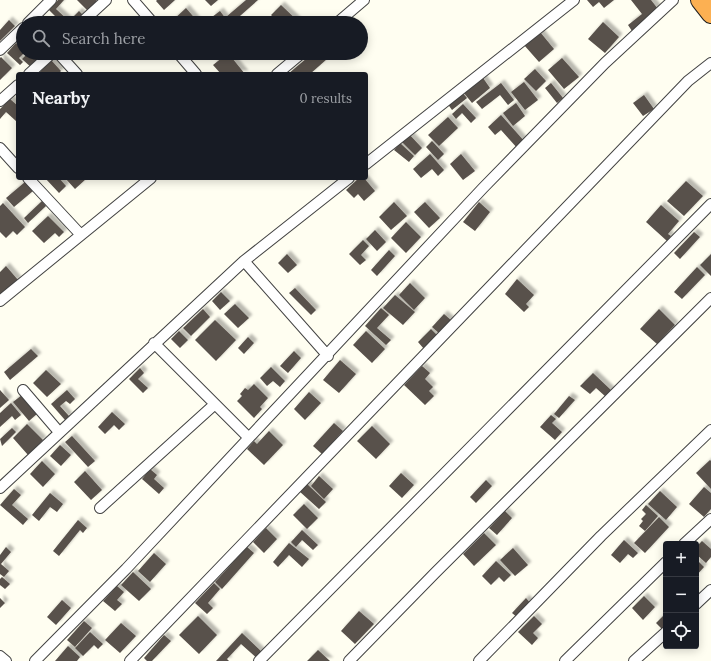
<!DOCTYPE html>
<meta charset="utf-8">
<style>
body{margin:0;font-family:Lora,serif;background:#20242c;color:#f1f3f6}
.controls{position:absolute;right:12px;bottom:12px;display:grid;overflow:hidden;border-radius:4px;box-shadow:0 2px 10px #0003}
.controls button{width:36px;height:36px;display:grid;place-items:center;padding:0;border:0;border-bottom:1px solid #363941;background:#171b24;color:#f1f3f6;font:20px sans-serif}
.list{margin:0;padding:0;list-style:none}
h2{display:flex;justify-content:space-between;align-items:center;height:52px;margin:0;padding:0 16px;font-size:17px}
h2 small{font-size:13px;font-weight:400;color:#9ea1a6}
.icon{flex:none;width:22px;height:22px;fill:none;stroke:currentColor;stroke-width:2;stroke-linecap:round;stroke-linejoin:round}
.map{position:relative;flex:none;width:711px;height:661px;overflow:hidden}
.search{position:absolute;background:#171b24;box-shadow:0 2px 10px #0003;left:16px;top:16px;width:352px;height:44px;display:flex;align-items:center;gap:10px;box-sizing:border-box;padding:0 14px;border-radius:22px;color:#9ea1a6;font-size:15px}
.panel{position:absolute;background:#171b24;box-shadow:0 2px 10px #0003;left:16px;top:72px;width:352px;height:108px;border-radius:4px}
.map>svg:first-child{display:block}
.building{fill:#59514b;filter:url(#shadow)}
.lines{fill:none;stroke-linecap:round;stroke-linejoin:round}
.street-casing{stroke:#424242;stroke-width:12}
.highway-casing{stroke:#202020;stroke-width:20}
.street{stroke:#fff;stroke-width:10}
.highway{stroke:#fcb052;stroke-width:18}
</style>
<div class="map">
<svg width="711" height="661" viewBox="0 0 711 661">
<defs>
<filter id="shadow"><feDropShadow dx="3.5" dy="-3.5" stdDeviation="1" flood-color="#0004"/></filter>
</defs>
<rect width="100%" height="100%" fill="#fffef1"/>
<path class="building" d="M58,0H64L56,9L69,21L79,11L84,16L77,23H62L49,10Z
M77,0H96L98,2L88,11Z
M157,0H175L164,10L156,1Z
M205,0H218L211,6Z
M246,0H258L232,23L226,17Z
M587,0H614L604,8L599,2L593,7Z
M631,0H651L658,9L632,31L628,25L642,14Z
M281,5L300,23H279L271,15Z
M186,8L198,22L173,23L172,21Z
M220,11L229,23H217L212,17Z
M9,20L15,26L0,41V30Z
M603,22L619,37L605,53L588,39Z
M540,32L554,49L539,62L524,45Z
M16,43L23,49L24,53L19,58L23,62L20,65L7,53Z
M28,53L32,56L35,53H41L44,56L33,69L22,59Z
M228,53L245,74H221L213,65Z
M313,53H322L327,59L310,74H288Z
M1,57L12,68L0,80V58Z
M562,58L579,77L564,89L548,70Z
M51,60L61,71L58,74H40L39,73Z
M535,69L546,81L536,91L524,79Z
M483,78L490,88L472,103L464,93Z
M524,82L538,100L525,110L511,92Z
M501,83L514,100L508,105L500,95L482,109L476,102Z
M551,83L563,98L557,103L545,88Z
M461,91L467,98L452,110L447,103Z
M644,95L654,109L643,116L633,103Z
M10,99L18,106V119L16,121L6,112L0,119V109Z
M516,103L525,116L513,126L503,113Z
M463,104L476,118L471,123L462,113L456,119L452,114Z
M501,115L525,142L518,149L501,130L495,135L488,127Z
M448,117L458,128L439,146L428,135Z
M408,133L422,148L415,155L400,140Z
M432,141L444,154L438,160L426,147Z
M400,143L414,156L409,162L394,150Z
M430,154L444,170L438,176L432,169L421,178L413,169Z
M461,154L475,171L463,180L450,164Z
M45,178H59L66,186L59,193Z
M65,178H87L75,189Z
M359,178H364L375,191L364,201L358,194L354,198L346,190Z
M686,181L703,196L684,216L667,201Z
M25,182L33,191L14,207L6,198Z
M42,201L46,206L28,223L24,218Z
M394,202L407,216L391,230L379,217Z
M425,202L440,218L429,228L414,212Z
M479,202L490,212L475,231L463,222Z
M3,203L25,227L17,235L13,231L6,238L0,232V206Z
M661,205L679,221L668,234L671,236L667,241L646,222Z
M48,216L64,232L59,237L55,233L44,243L32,231Z
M406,222L421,237L406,253L391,238Z
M375,230L386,242L377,251L366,239Z
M694,232L700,237L680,259L674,253Z
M363,240L369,246L361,255L366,260L360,265L349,254Z
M389,250L395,256L377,276L371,270Z
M287,254L297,265L288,273L278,263Z
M711,254V276L700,265Z
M6,266L18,280L0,295V272Z
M697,267L705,275L682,299L674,292Z
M517,279L534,295L526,304L529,307L524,312L505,294Z
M410,283L425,298L414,310L399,295Z
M295,288L316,310L311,315L289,293Z
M221,292L230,301L220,310L212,301Z
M395,295L415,312L403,325L383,308Z
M235,304L249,318L238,328L224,314Z
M381,308L389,315L377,328L391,340L386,345L365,326Z
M203,309L210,317L191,336L183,328Z
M659,309L675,325L657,344L640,329Z
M444,314L452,321L440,334L432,327Z
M215,320L236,340L216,361L195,340Z
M431,329L437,335L424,349L418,342Z
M179,331L188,340L180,348L171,339Z
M366,331L385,349L372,363L353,345Z
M248,337L254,343L244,354L238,348Z
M31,349L38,356L10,380L4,372Z
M294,351L301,358L288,373L280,366Z
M340,360L356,374L339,393L323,380Z
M422,366L430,373L425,379L433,387L429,391L434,396L425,405L404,385Z
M271,367L285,381L280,387L273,381L267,386L260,378Z
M140,368L144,373L138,379L148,388L143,393L129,379Z
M46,370L61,384L47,397L33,383Z
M593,373L612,391L606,397L596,388L590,394L580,386Z
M254,384L268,398L260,407L262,409L254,418L237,401L242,396L240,394L245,388L248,390Z
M0,390L9,400L0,408Z
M67,390L75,399L70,404L66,401L60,406L69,416L65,420L51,404Z
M309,392L321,403L305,420L294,409Z
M22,395L38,413L29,421L13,402Z
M569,396L575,400L559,418L554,414Z
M11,403L21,415L15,420L12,416L0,427V413Z
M112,412L125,424L119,430L114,425L105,434L98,427Z
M551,415L556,419L552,423L562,432L555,440L540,427Z
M334,423L343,431L322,454L313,446Z
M27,424L43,440L28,455L13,438Z
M372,426L390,444L376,459L357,441Z
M12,428L16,432L2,446L0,439Z
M269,431L283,445L264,465L247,449L254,441L257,444Z
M72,436L95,461L88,467L65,442Z
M60,445L71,455L61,466L50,456Z
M710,460L711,461V489L696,473Z
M42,461L55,474L43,487L30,474Z
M150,469L157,475L154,479L164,488L159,494L142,479Z
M85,471L102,490L91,500L74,482Z
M401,473L414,485L402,498L389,486Z
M319,476L333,489L324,499L311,486Z
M486,480L492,486L476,503L470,497Z
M306,483L326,502L319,509L299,491Z
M704,487L711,493V509L704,517L689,504Z
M14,489L21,495L12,505L28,519L23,525L0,505Z
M660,491L677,507L666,520L648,504Z
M50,493L63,504L57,512L50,507L39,521L32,515Z
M304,504L318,518L307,529L293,515Z
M646,505L658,516L645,531L639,526L643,521L641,519L646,514L642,510Z
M505,511L512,518L497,535L489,528Z
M659,517L669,527L645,553L634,543Z
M78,520L87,528L83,533L80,530L59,556L53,551Z
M266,528L277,539L264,553L253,542Z
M302,530L318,545L313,550L302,540L296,547L291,542Z
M484,533L496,545L474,566L463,554Z
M624,540L638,553L633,558L628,554L620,563L611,555Z
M702,541L711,549V557L706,563L696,554V547Z
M289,543L309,559L302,567L289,555L278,567L273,562Z
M6,547L11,552L1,564L9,571L4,577L0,574V555Z
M247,547L254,553L222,589L215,582Z
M513,548L528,565L515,576L500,560Z
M154,553L166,564L150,582L138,571Z
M696,559L704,567L696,576Z
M496,561L511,575L504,582L499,577L491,585L482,576Z
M133,572L151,589L139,601L121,585Z
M2,577L10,584L5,589L0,585V579Z
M214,583L220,589L208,603L213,608L207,614L195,603Z
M117,586L124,592L117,600L122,604L115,611L103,601Z
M644,596L655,607L643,620L632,608Z
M0,598L5,603L0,608Z
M526,598L531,604L518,618L512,613Z
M62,600L71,608L56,625L47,617Z
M359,611L374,624L355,644L341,631Z
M666,613V624L662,629L656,623Z
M198,616L217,635L199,654L179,635Z
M534,616L542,624L533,633L538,638L532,645L518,632Z
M84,621L92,628L75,647L67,640Z
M121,623L136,636L120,653L105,640Z
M90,632L103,644L98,649L94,645L83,656L75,648Z
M242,633L264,654L259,660L241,644L227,659L229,661H216Z
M164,635L171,641L152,661H147L144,658Z
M68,646L80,657L77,661H55Z
M318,650L330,661H307Z"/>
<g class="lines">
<g class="street-casing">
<path id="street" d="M133,0L153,23
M28,23L51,0
M81,23L106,0
M337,23L364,0
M0,50L23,28
M58,53L77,74
M178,53L196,74
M29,74L52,53
M277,74L302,53
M0,101L18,85
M0,148L18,168
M366,164L574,0
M28,178L81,235
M244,261L328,356
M0,301L151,178
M154,343L248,437
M23,390L59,432
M0,488L244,261L349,178
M100,508L215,404
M684,544L711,519
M696,604L711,590
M0,656L6,661
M35,661L126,569L483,188L605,63L673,0
M130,661L688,81L711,63
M259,661L711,204
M349,661L435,573L711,298
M479,661L601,536L711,430
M565,661L666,562
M634,661L666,632"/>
</g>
<g class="highway-casing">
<path id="highway" d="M700,0L711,14"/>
</g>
<use href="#street" class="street"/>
<use href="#highway" class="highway"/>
</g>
</svg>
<div class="controls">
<button>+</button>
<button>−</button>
<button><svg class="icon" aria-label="locate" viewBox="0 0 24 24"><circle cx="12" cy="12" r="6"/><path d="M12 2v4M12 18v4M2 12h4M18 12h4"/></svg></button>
</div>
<div class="search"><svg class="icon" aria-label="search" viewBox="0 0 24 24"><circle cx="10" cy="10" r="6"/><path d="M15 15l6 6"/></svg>Search here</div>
<section class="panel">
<h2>Nearby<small>0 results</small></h2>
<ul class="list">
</ul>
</section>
</div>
